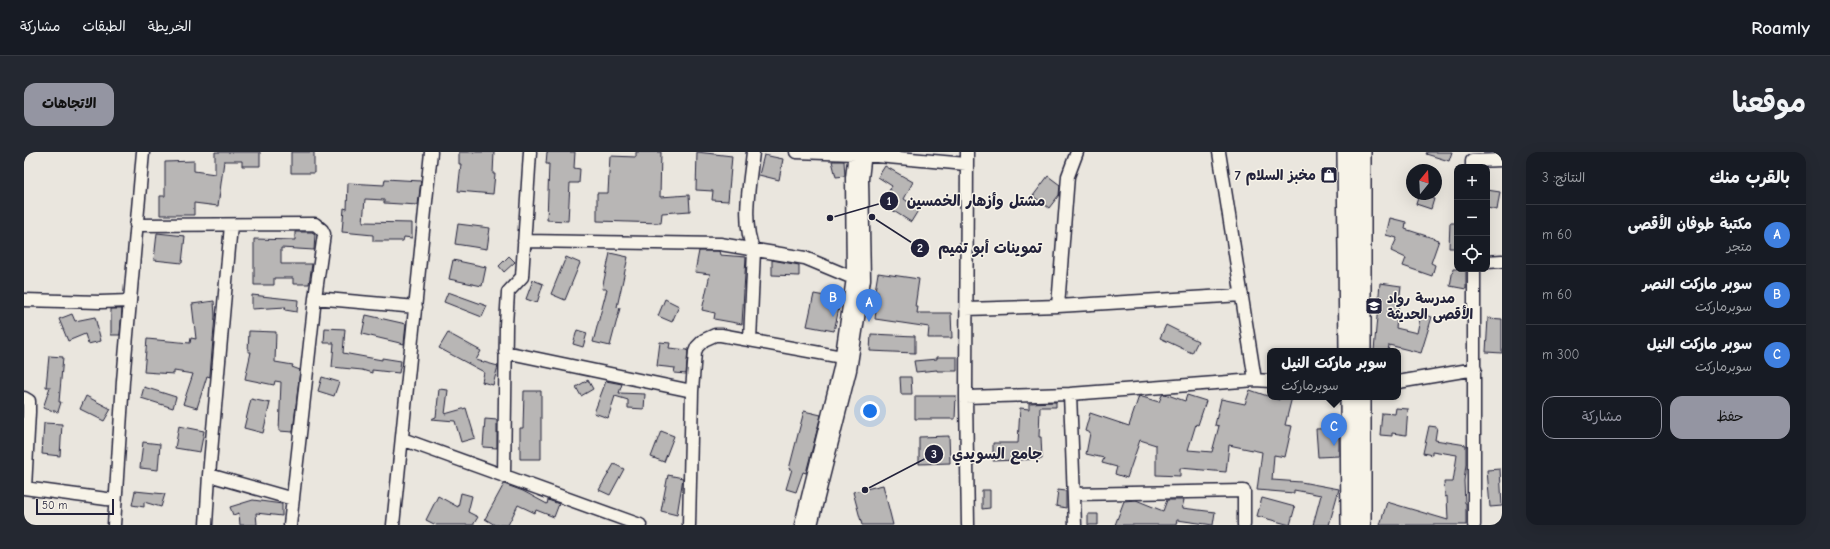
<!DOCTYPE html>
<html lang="ar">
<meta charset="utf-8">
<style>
body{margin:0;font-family:"Comic Neue","Playpen Sans Arabic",sans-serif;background:#242831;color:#f1f3f6;direction:rtl}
.controls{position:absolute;right:12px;top:12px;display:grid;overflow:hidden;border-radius:8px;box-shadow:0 4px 16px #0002}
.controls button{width:36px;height:36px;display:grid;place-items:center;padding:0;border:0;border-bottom:1px solid #363941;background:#171b24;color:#f1f3f6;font:20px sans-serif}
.compass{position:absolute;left:1382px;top:12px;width:36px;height:36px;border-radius:50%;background:#171b24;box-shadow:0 4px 16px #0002;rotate:18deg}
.scale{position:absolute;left:12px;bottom:10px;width:78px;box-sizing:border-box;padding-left:4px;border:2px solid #22223b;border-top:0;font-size:11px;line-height:14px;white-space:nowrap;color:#22223b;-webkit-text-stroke:3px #f7f3e8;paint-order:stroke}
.you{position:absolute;left:846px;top:259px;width:14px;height:14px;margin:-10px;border:3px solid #fff;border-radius:50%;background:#1a73e8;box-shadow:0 0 0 6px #1a73e833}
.badge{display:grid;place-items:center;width:26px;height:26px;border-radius:50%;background:#9495a2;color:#fff;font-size:13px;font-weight:700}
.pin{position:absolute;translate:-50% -33px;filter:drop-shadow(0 1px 2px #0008)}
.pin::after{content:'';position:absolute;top:21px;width:14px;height:12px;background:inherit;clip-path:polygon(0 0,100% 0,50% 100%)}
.popup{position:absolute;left:1243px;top:196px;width:134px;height:52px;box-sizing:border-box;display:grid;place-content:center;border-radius:8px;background:#171b24;filter:drop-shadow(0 1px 3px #0005);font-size:13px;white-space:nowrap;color:#9ea1a6}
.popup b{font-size:15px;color:#f1f3f6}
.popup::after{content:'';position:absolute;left:50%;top:100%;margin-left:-8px;border:8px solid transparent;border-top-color:#171b24}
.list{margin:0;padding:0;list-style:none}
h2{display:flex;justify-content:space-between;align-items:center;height:52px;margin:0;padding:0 16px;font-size:17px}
h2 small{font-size:13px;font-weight:400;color:#9ea1a6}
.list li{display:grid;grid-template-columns:26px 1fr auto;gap:12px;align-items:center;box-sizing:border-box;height:60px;padding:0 16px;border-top:1px solid #363941}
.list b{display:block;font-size:15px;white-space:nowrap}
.list p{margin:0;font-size:13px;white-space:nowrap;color:#9ea1a6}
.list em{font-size:13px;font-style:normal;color:#9ea1a6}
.actions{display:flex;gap:8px;padding:12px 16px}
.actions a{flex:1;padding:9px 0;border:1px solid #9495a2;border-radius:12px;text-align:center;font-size:14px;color:#9495a2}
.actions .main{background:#9495a2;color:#111}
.icon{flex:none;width:22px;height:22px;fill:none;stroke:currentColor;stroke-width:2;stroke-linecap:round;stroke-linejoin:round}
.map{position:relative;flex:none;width:1478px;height:373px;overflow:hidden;direction:ltr;border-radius:12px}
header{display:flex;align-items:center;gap:24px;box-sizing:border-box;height:56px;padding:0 20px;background:#171b24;border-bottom:1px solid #363941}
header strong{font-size:19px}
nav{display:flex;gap:22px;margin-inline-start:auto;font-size:14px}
.intro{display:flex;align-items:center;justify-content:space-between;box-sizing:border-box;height:96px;padding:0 24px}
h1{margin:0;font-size:28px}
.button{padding:10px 18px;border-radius:12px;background:#9495a2;color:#111;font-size:14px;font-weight:700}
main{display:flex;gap:24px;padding:0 24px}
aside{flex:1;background:#171b24;border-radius:12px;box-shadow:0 4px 16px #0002}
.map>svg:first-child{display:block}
.building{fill:#b8b6b5;stroke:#22223b}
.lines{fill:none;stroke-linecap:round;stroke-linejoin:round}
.street-casing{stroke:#22223b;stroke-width:15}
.secondary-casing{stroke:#22223b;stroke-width:20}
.street{stroke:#f7f3e8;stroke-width:12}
.secondary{stroke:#f7f3e8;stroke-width:17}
.labels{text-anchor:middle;stroke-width:3;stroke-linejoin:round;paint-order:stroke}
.poi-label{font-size:14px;font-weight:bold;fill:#22223b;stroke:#f7f3e8;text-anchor:end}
.leader{fill:none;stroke:#22223b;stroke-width:1.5}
.callout-dot{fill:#22223b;stroke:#f7f3e8;stroke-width:1.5}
.mark-label{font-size:12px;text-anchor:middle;font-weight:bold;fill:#fff}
.callout-label{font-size:15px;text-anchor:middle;font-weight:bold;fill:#22223b;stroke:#f7f3e8;stroke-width:3;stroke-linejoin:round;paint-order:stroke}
</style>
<header>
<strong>Roamly</strong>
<nav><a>الخريطة</a><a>الطبقات</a><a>مشاركة</a></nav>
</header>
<div class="intro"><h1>موقعنا</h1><a class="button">الاتجاهات</a></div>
<main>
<aside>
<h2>بالقرب منك<small>النتائج: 3</small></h2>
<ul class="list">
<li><span class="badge" style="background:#3f7fe0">A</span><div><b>مكتبة طوفان الأقصى</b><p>متجر</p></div><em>60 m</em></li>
<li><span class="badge" style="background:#3f7fe0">B</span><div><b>سوبر ماركت النصر</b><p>سوبرماركت</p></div><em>60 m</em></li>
<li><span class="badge" style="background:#3f7fe0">C</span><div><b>سوبر ماركت النيل</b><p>سوبرماركت</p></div><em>300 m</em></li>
</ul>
<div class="actions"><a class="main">حفظ</a><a>مشاركة</a></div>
</aside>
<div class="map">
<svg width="1478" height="373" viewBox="0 0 1478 373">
<rect width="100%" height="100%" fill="#eae6de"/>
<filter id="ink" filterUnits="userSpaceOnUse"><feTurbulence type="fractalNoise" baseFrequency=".025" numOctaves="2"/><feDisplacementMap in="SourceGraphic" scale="8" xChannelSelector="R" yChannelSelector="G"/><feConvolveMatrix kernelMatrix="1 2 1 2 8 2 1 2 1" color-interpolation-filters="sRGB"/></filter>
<g filter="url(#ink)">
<path class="building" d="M191,0H236V14H218V9H200L194,54L170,51V63H136V44H141V10L170,9V19L191,22Z
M267,0H290V21H267Z
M435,0H470L469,22H471L469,42L434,39L437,12H435Z
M523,0H551L550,16L556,17L555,31H546L544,69L523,68L525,12H522Z
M612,0H637L636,45L665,43L666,59L638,61L637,71L573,69V41H584L586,4L612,5Z
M673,0L708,4L704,49L688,48L689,39L672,38Z
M1403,0H1428L1425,9L1402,2Z
M740,3L759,7L755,28L735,23Z
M808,9H820L821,24L812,25Z
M861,14L889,30L880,47L895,57L887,70L857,51L868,34L854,25Z
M1024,24L1036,33L1035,43L1025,56L1009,44Z
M361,27L397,29L394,53L360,51V48L341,47L339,70L388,71V86L380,85L379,89H349V83L318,80L320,56L323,57L324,31L360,33Z
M1463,38L1476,40L1473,58L1463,56Z
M1395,43L1410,47L1407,57L1392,52Z
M1366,66L1382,70L1381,77L1415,88L1407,111L1411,113L1408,124L1379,114L1382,106L1367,99L1373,86L1362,83Z
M1426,71H1433V96H1425Z
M434,72L466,76L463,97L431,92Z
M271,80H288L291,82L290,98L257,96V112H288L285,132H269V126H250V133H230V87L271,88Z
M133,81L161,84L158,111L130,108Z
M675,99H695L696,103L722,105L718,172L690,167L691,161L678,158L686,122L671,120Z
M586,101L604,105L593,155L596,156L586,194L569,190L583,137H578Z
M485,104L491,110L480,120L475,114Z
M542,105L556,111L541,148L527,142Z
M429,108L462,115L458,134L425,127Z
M748,108L775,113V124L748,123Z
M1429,117H1442V137L1426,134Z
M854,121L895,127L891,155H894L893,161H927L928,186H904L905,175L851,167L854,140L851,139Z
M509,128L519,132L513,151L502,147Z
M1356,131L1377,134L1372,176L1393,181L1397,162L1408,165L1397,201L1365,193L1364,199H1350Z
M424,140L463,154L458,165L420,150Z
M790,142L817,147L810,179L783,174Z
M228,143L274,148L273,160L261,158L262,155L228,157Z
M641,147L655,154L648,170L634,164Z
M190,149L191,164L186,223V225L183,224L173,256L159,252L169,222L150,219V222L120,220L123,187L166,191L167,186L172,187L168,152Z
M87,157H98L96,183H87Z
M48,162L51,169L71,165L77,189L64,192L61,182L44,189L35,167Z
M342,163L382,172L380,192L338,182Z
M1464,166L1478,167V201L1462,200Z
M1142,173L1174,189L1168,201L1136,186Z
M301,176L321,177L319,201L358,208V206L377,209L375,221L348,218V221L338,218L308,215L310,191H300Z
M553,178L563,181L559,195L549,192Z
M225,179L252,180L251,210L269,213L268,215L276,218L269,280L255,279L257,230L251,229L250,233L221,227L227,200H224Z
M424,181L457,199L452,208L474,214L469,233L458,230L460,220L415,196Z
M847,182L891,184V201L846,199Z
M636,190L646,191L645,196L664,198L662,222L650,221L651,216L633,214Z
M25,204L39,205L35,250H37L34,260L19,256L26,235H22Z
M913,205H933V219H913V218L892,220L890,209L913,207Z
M298,225L315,230L310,244L294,239Z
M876,225H887L888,242H877Z
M564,228L569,237L557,244L552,235Z
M582,229L598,232L595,241L621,242L620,257L604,256V248L591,244L584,266L570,261Z
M120,235L152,245L149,256L117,246Z
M415,237L424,238L421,262L442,256L451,286L437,290L431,269L407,267L412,265Z
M1226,238L1255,248L1256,245H1268L1261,273L1268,274L1261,305L1250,303L1248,328L1277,330L1315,337L1305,373H1289L1297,343L1270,338V341L1233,338L1238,300L1205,293L1202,320L1156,316V324L1132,323V293L1116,288L1103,326L1091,322L1093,315L1078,311L1080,306L1062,302L1066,281L1061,279L1066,261L1105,274L1115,244L1135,250L1138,243L1141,242L1161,249L1163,243L1182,249L1174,273L1172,272L1164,298L1188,300L1195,274L1191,273L1197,247L1221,252Z
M500,239H517V307H496V276H499Z
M62,244L87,257L80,269L56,257Z
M891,244H932L931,267H891Z
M227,247L246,251L239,281L220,276Z
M1032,250V255H1016L1015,285H1017L1018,307L969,309V291H994L996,256L1005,257V251Z
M1372,256L1384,257L1382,283L1368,281V284L1356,283L1358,261L1371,262Z
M780,259L797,263L782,321L779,320L772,340L762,337L768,317H765Z
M461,267L473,268V296L459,295Z
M20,271L38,272L36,304L18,302Z
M155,274L180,279L176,300L151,296Z
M1405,274L1413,275L1411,288L1442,293V312L1440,329L1441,351H1442V373H1356L1363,350L1424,368L1423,344L1421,345L1420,330H1429L1433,303L1408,299V303L1399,301Z
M1315,276V304L1294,305L1292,277Z
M637,279L650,284L640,310L627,305Z
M925,284L926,311L895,312V285Z
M119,290L136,292L134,318L116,316Z
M590,312L600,317L586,343L575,338Z
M1476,317L1478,354L1466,355L1463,318Z
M644,323L659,326L653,363L637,359Z
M480,332L499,339L523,352L524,348L535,352L530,365L512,358L511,361L494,353L484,373H471L461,367Z
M859,333L869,373H838L829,340Z
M958,338H966V356L958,357Z
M1034,338L1042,339V356L1032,354Z
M111,339L141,342L137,355L120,350V355L108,353Z
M437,341L448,344L444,360L454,365L449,373H412L402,368L414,344L434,355Z
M1238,346L1271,355L1266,373L1233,364Z
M229,348L258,352V364L232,361L233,373H216L215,361L209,363L206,355Z
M1112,348L1139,359L1143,348H1160L1158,356L1191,360L1189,373L1153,368L1152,373H1091L1100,349Z
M1064,362H1074V373H1064Z"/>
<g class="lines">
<g class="street-casing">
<path id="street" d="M772,0L831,2L942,12
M943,0L942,245L944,373
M1195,0L1231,228
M1448,15V9L1478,8
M112,73L291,72L298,78L300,82L291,146
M500,89L696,92L781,106L829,126
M1463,110L1478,109
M1450,117V373
M0,148L76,150L106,149
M1034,154L1218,143
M942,157L1034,154L1044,24L1053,0
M726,188L730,99C717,71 726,30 729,0
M481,200L668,239
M1374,230L1451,217
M1046,242L1051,373
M942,245L1046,242L1231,228L1246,229
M0,246L5,249V260L1,336
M378,287L616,373
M185,323L269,347
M480,323L482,173L484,140L498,125L506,0
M0,336L90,348
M1050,342L1220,339V373
M90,373L99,229L119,0
M182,373L185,323L207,73
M266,373L291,146L392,155
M369,373L407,0
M665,373L668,239L671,200L673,195L680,188L691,183H697L818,205
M777,373L816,216L829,126L828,26L831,0
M787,373L826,218L840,127L838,27L841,0"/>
</g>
<g class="secondary-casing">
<path id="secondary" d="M1322,0L1324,199
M1338,0V199
M1325,245L1326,373
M1338,373V245"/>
</g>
<use href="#street" class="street"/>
<use href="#secondary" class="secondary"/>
</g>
</g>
<defs>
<g id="shop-square" transform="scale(0.9)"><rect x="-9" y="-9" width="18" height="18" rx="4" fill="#22223b" stroke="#f7f3e8"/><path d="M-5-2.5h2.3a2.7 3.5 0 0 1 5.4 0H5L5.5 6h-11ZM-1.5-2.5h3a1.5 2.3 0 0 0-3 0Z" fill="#fff"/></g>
<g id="school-square" transform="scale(0.9)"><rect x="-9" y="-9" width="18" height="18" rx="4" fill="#22223b" stroke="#f7f3e8"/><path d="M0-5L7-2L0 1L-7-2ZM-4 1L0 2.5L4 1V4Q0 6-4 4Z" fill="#fff"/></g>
</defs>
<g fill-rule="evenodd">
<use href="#shop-square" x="1305" y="23"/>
<use href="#school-square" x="1350" y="154"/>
</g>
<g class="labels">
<g class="poi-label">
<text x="1292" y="28">مخبز السلام 7</text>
<text x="1363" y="151" text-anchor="start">مدرسة رواد<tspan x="1363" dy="16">الأقصى الحديثة</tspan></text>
</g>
</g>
<path class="leader" d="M806 66L865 49M848 65L896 96M841 338L910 302"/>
<g class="callout-dot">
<circle cx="806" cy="66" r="4"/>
<circle cx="848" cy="65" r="4"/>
<circle cx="841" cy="338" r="4"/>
<circle cx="865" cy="49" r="10"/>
<circle cx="896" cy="96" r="10"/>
<circle cx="910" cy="302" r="10"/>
</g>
<g class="mark-label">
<text x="865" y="53">1</text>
<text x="896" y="100">2</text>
<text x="910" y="306">3</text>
</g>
<g class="callout-label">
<text x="952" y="54">مشتل وأزهار الخمسين</text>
<text x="966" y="101">تموينات أبو تميم</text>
<text x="973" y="307">جامع السويدي</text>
</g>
</svg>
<div class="controls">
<button>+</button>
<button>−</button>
<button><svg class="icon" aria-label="locate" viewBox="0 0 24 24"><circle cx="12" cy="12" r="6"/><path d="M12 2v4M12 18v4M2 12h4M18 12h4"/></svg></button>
</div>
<svg class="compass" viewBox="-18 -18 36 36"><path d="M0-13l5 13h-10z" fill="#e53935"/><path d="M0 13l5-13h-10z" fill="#9ea1a6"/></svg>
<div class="scale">50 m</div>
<div class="you"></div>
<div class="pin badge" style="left:845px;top:170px;background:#3f7fe0">A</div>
<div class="pin badge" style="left:809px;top:165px;background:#3f7fe0">B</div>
<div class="pin badge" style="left:1310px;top:294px;background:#3f7fe0">C</div>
<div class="popup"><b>سوبر ماركت النيل</b>سوبرماركت</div>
</div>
</main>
